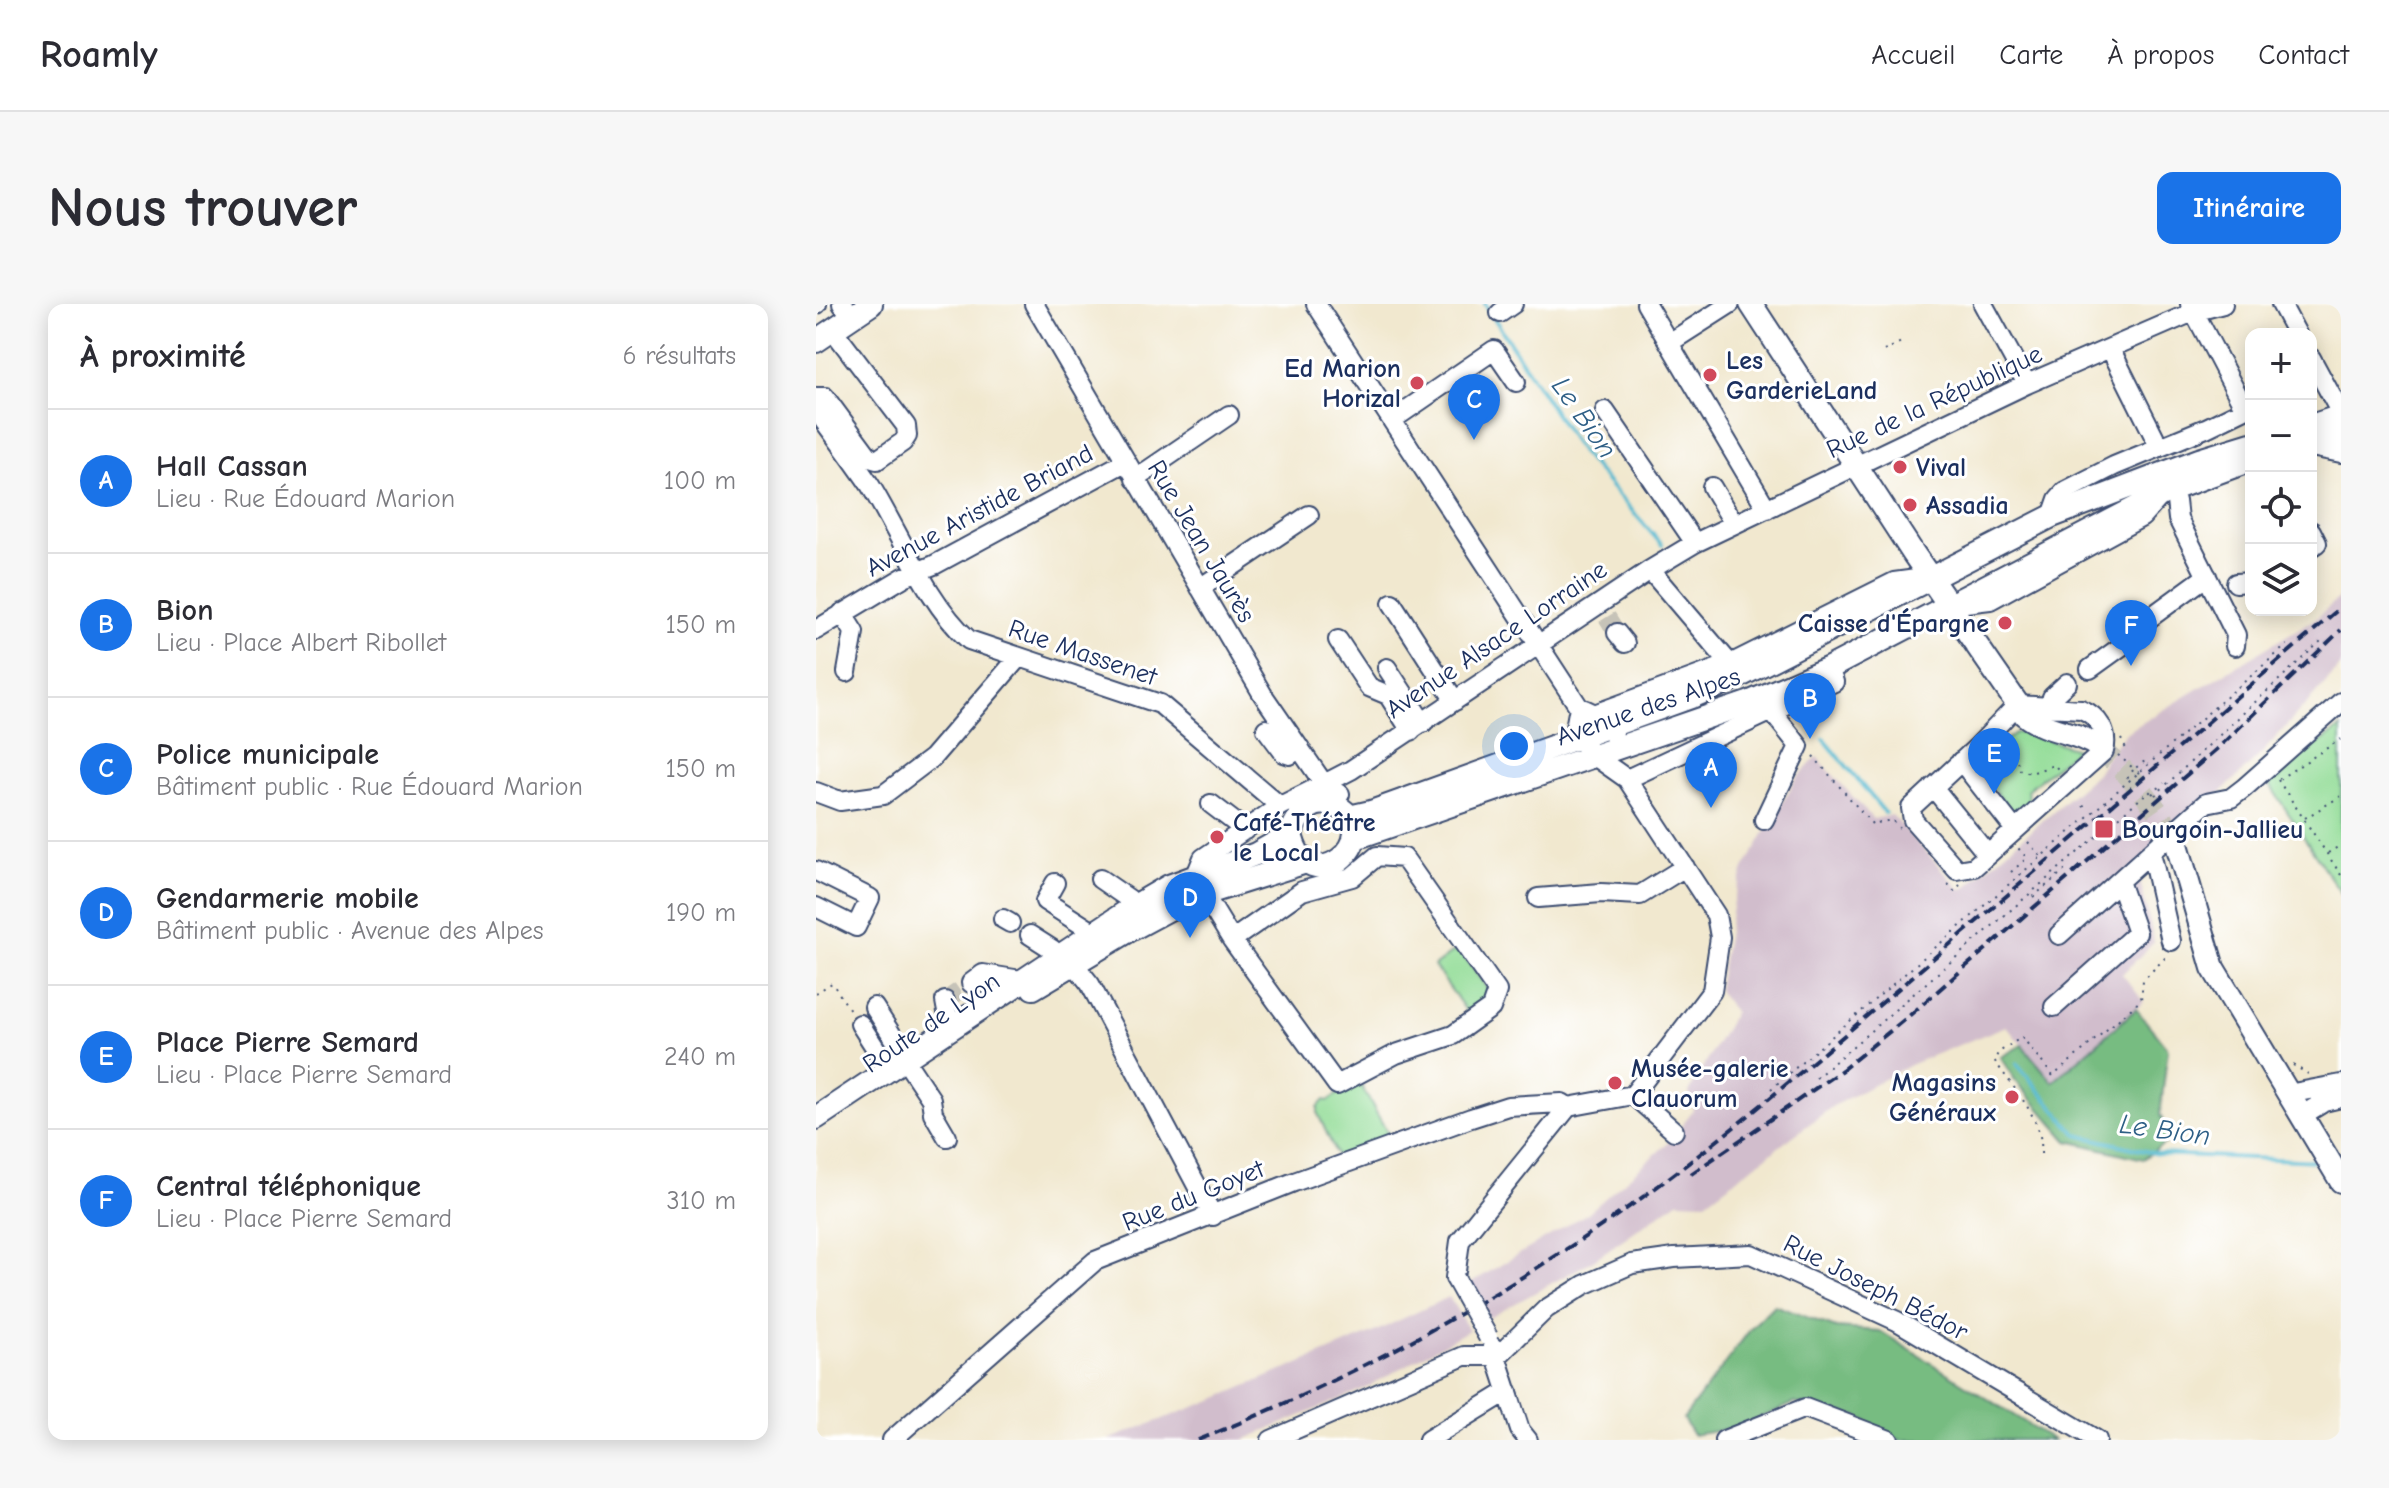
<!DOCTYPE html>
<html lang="fr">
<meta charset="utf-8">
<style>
body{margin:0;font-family:"Comic Neue",sans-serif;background:#f7f7f7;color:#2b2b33}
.controls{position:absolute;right:24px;top:24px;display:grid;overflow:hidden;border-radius:16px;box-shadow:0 4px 20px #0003}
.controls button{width:72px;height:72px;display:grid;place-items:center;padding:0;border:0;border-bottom:2px solid #e1e1e2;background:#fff;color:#2b2b33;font:40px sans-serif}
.you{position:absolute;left:698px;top:442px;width:28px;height:28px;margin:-20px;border:6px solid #fff;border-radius:50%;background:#1a73e8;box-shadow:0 0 0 12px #1a73e833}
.badge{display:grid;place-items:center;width:52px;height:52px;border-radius:50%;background:#1a73e8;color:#fff;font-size:26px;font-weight:700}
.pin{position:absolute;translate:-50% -66px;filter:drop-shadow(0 2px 4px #0008)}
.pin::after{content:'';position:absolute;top:42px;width:28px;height:24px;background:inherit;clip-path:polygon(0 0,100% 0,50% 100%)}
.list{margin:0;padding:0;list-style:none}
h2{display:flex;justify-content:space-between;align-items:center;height:104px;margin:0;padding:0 32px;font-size:34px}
h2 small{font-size:26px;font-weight:400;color:#7c7c81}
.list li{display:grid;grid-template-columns:52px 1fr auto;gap:24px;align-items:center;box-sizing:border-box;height:144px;padding:0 32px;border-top:2px solid #e1e1e2}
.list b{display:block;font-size:30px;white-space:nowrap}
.list p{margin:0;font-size:26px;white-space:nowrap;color:#7c7c81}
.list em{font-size:26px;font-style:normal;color:#7c7c81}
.icon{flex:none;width:44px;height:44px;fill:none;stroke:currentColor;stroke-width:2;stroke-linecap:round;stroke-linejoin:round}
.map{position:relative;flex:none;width:1525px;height:1136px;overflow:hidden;border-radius:16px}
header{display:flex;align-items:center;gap:48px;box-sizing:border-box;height:112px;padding:0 40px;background:#fff;border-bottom:2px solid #e1e1e2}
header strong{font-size:38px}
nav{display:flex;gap:44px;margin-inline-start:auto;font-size:28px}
.intro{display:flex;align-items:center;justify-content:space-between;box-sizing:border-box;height:192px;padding:0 48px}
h1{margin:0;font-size:56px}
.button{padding:20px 36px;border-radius:16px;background:#1a73e8;color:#fff;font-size:28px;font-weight:700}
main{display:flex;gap:48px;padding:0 48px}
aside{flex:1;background:#fff;border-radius:16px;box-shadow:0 4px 20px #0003}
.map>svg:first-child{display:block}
.industrial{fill:#d1bdcc}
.green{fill:#94dd99;stroke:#58867c;stroke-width:2}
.forest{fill:#77bc81;stroke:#497670;stroke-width:2}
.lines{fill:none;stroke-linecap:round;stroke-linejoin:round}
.stream{stroke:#52b9d0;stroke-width:4}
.minor-tunnel{stroke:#c6c3b8;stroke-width:18;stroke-dasharray:18 9;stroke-linecap:butt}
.major-tunnel{stroke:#c6c3b8;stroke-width:22;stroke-dasharray:22 11;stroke-linecap:butt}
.minor-casing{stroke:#3b4b6f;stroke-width:22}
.major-casing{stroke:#3b4b6f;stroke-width:26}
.path{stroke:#3b4b6f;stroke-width:2;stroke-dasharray:2 6;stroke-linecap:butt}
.minor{stroke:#fff;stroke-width:18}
.major{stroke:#fff;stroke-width:22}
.rail{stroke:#1b2f5e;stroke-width:4;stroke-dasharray:12 6;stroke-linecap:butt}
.minor-bridge-casing{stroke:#3b4b6f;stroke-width:22;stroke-linecap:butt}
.minor-bridge{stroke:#fff;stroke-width:18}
.poi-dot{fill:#d1495b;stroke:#fff;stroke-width:3}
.labels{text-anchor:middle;stroke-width:6;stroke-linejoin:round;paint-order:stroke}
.poi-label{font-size:26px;font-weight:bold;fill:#1b2f5e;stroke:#fff;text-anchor:start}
.street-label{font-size:26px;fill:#1b2f5e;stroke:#fff}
.water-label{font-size:28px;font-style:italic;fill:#2e5f86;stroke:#fff}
</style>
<header>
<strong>Roamly</strong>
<nav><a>Accueil</a><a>Carte</a><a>À propos</a><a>Contact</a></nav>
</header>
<div class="intro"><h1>Nous trouver</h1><a class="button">Itinéraire</a></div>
<main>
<aside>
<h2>À proximité<small>6 résultats</small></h2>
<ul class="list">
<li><span class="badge">A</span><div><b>Hall Cassan</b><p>Lieu · Rue Édouard Marion</p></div><em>100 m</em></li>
<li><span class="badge">B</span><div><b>Bion</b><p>Lieu · Place Albert Ribollet</p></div><em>150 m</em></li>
<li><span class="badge">C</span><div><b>Police municipale</b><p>Bâtiment public · Rue Édouard Marion</p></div><em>150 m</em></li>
<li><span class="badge">D</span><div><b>Gendarmerie mobile</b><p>Bâtiment public · Avenue des Alpes</p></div><em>190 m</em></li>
<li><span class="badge">E</span><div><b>Place Pierre Semard</b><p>Lieu · Place Pierre Semard</p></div><em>240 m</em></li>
<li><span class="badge">F</span><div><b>Central téléphonique</b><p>Lieu · Place Pierre Semard</p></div><em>310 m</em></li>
</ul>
</aside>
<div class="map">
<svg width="1525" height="1136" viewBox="0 0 1525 1136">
<rect width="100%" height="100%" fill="#fff"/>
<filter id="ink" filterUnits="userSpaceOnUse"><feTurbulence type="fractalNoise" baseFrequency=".0125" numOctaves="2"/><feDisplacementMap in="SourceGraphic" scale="16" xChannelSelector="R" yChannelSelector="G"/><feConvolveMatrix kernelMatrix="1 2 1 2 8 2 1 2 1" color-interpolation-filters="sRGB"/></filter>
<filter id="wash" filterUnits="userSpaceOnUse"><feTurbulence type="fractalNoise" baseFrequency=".006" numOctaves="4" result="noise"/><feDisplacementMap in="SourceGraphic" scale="32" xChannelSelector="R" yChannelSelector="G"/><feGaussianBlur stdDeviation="1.8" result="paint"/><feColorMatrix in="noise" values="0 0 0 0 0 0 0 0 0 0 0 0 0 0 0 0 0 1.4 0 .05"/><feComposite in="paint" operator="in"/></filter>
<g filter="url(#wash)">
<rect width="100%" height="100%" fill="#f1e8cf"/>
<path class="industrial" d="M1525,292V362L1444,451L1322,568L1338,638L1306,670L1328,698L1237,778L1190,722L1096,760L1017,802L890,898L862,897L776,957L673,1014L653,980L772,909L852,839L878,806L873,788L918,709L902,686L917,597L928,565L980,475L1001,453L1057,515L1076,511L1143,584L1148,585L1281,469L1294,447L1311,428L1500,314Z
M633,993L653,1026L548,1085L428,1136H292L399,1095L554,1030Z"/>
<path class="green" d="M1525,424V590L1450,475Z
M1199,429H1209L1261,445L1211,486L1213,499L1198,512L1168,472L1179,445Z
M642,644L678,694L654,712L618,662Z
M542,776L575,835L522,854L502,810V803L508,796L512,797Z"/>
<path class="forest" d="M1320,705L1352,745L1344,810L1354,836L1327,855L1252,837L1199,776L1185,753L1206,741L1237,778Z
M958,1001L1020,1024L1064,1027L1237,1136H1084L1041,1112L979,1099L919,1124L877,1131L867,1115L937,1022Z"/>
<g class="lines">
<path class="stream" d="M669,0L761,143L846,241
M1008,435L1069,509
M1201,760L1261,831L1342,850L1503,857"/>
</g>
</g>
<g filter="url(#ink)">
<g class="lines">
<path class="minor-tunnel" d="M791,313L801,329
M129,697L155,679"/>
<path class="major-tunnel" d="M1281,442C1313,468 1340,501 1360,537"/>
<g class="minor-casing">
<path id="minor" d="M0,0H1
M26,0L37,12
M218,0L447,391L508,480L524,490
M500,0L763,403C780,409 790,416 798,432
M830,0L951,205
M1167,0L1211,80
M1465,0L1481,30
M684,9L697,0
M853,39L914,0
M1294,44L1343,142
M1495,54L1522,104L1525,103
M0,93H9L54,154L61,156L87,138L91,132L90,122L17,26
M0,106C18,131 37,156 54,181C83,228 112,300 153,336L344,400L464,502
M789,107L879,239
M576,116L678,46L700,78
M1495,143L1525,149
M319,175L413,111
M896,183L918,220
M1360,197L1362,215L1420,331L1419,342
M1236,212L1242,195L1249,187L1298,162L1390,124L1429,105L1374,0
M1495,227L1501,239L1495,243
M834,266L914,360
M1420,279L1434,278
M384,284L493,211
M576,299L639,397
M1141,300L1174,296L1326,213L1342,195
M26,309L38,328L31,368
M0,326L88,273L118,261L309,158
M801,329L809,339
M522,336L553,383L572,391L595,427
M571,364L607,419
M1274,365L1317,334L1313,329L1391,272
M1201,401L1265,405C1282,412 1293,428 1288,447L1158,563L1141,566L1097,516L1095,504L1161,443Z
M1233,404L1236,393L1251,379
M781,409L914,360L1078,278L1108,274
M450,425L468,449L474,451L484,444
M1145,457L1199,526
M811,475L1018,378L1013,364
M1117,483L1171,550
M0,488L24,497L67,491L116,454L202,354
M395,500L429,526
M501,500L508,480L535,466L834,266L879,239L1211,80L1377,8L1407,0
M948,516L983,442L956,408
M0,567L54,594L40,623L0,603
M380,571L387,554L464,502L508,480
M284,575L313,595L319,602
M393,578L388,590L416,636L521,781L580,750L637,731L675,704L681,687L588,554L561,552L536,573L486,587L416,636
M239,579L229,597L277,628
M722,594L785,589L824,591L869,563
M187,615L194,619
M214,631L236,645L241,652
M1243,631L1335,548
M1355,637L1335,548L1390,499L1415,494L1428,484L1525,398
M266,646L262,665L274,680L397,912
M155,679L167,670L205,676
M129,697L134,724
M58,703L90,753
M1238,703L1321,629L1303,577
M44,720L72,764
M95,765L115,795L117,809L131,833
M1472,790L1525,780
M817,791L858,827
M1485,812L1508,798L1525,794
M639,974L644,937L752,803L817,791L896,687L904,633L900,611L811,475L777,451L762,434L759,424L763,403
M677,1043L704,1126L712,1136
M682,1052L730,1005L768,981L816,960L858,954L935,950L1081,1017L1281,1136
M76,1136L279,957L478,878L655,814L692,802L746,799L752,803
M455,1136L648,1052H682
M612,1136L692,1087
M908,1136L989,1104L1073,1136"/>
</g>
<g class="major-casing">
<path id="major" d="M935,0L1097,249L1209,411C1231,429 1259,426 1281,442
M0,37L55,0
M1495,122L1525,112
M1495,142L1525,134
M533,513L555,508L875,393L920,374L1236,212L1383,156L1435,140
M539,534L932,399L1013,364L1354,186L1435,156
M1360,537L1397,664L1525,877
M217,684L314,626L357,603L388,590L490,558
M0,814L319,602L353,582L440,550L475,530C481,510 499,491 522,503C574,532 491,604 475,530"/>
</g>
<path class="path" d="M1068,47L1087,37
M1305,435L1310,445
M1196,442L1204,466L1215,469L1238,461L1242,465
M1302,451L1318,465L1329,457
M997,452L1056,520L1076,516L1083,524
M1311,474L1318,465L1323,469
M1463,475L1525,435
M1462,476L1525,571
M1336,490L1348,479
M1267,503L1271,500
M1489,514L1525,492
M1212,538L1225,553
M1512,549L1525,541
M1195,568L1211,554L1202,544
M1132,580L1138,587L1144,581
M1217,593L1250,565L1247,562
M0,689L16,679L34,706
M1477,761L1492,770
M1000,774L1333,487L1338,492L1505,337
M955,785L1471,341
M1225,850C1229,816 1196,783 1178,756L1183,748L1206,733L1237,772L1325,696L1327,676L1350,653"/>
<use href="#minor" class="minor"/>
<use href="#major" class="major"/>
<path class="rail" d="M875,870L1026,766L1094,711L1404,442L1525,326
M382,1136C543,1072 697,987 838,885C945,806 1045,716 1146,630C1273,521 1399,412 1525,303"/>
<g class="minor-bridge-casing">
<path id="minor-bridge" d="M639,974L672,1033"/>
</g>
<use href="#minor-bridge" class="minor-bridge"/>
</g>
</g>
<g class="poi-dot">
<circle cx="894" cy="71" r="8"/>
<circle cx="601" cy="79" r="8"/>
<circle cx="1084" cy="163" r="8"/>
<circle cx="1094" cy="201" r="8"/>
<circle cx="1189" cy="319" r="8"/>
<rect x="1278" y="515" width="20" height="20" rx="4"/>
<circle cx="401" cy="533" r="8"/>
<circle cx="799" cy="779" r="8"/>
<circle cx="1196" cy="793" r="8"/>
</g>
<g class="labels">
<g class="poi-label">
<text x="910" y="65">Les<tspan x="910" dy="30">GarderieLand</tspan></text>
<text x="585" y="73" text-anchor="end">Ed Marion<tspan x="585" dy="30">Horizal</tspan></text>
<text x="1100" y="172">Vival</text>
<text x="1110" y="210">Assadia</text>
<text x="1173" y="328" text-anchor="end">Caisse d'Épargne</text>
<text x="417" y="527">Café-Théâtre<tspan x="417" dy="30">le Local</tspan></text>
<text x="1306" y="534">Bourgoin-Jallieu</text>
<text x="815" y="773">Musée-galerie<tspan x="815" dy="30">Clauorum</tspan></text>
<text x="1180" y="787" text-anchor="end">Magasins<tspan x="1180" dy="30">Généraux</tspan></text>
</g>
<g class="street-label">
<text transform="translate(1118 97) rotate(-25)" y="9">Rue de la République</text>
<text transform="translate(163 206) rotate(-28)" y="9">Avenue Aristide Briand</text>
<text transform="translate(386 237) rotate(59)" y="9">Rue Jean Jaurès</text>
<text transform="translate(680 335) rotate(-34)" y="9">Avenue Alsace Lorraine</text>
<text transform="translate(267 348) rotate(19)" y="9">Rue Massenet</text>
<text transform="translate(832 402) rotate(-19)" y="9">Avenue des Alpes</text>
<text transform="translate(115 718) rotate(-34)" y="9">Route de Lyon</text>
<text transform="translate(377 891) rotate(-22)" y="9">Rue du Goyet</text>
<text transform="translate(1060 983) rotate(27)" y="9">Rue Joseph Bédor</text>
</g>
<g class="water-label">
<text transform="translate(769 113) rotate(55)" y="10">Le Bion</text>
<text transform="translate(1349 825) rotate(8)" y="10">Le Bion</text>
</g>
</g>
</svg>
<div class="controls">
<button>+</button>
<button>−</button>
<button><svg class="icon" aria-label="locate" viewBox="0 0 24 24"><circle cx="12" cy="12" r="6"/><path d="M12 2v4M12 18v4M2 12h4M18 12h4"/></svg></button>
<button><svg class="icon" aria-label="layers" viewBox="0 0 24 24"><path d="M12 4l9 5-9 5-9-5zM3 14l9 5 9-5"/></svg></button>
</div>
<div class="you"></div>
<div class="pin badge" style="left:895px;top:504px">A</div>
<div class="pin badge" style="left:994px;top:435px">B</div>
<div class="pin badge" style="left:658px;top:136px">C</div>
<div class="pin badge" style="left:374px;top:634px">D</div>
<div class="pin badge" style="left:1178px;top:490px">E</div>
<div class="pin badge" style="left:1315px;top:362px">F</div>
</div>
</main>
